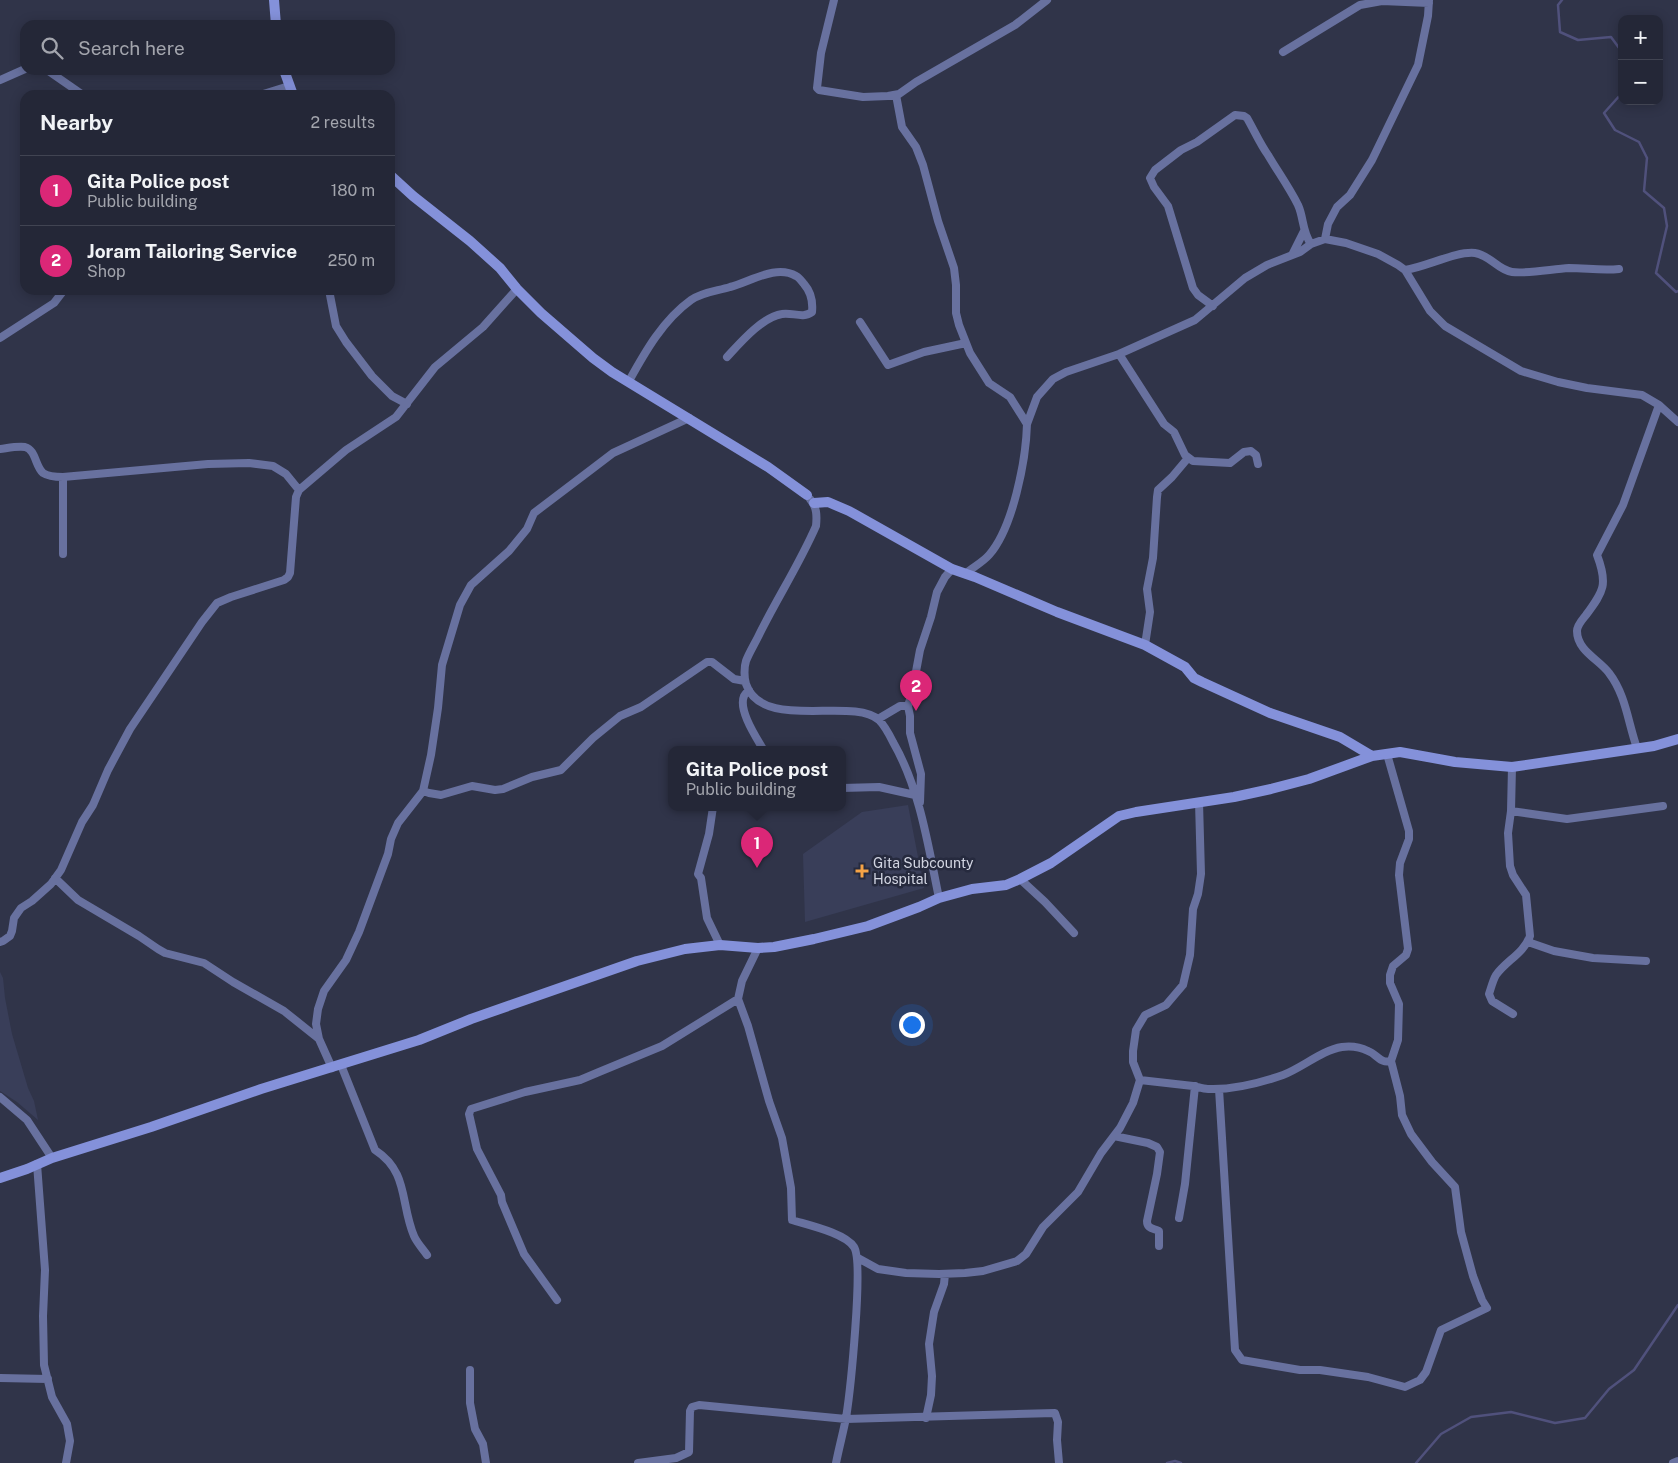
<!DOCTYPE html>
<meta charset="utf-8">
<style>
body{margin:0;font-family:"Public Sans",sans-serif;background:#303342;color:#f1f3f6}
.controls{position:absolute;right:15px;top:15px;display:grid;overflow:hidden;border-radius:10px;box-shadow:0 2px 12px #0003}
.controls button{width:45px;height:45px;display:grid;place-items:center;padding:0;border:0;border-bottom:1px solid #414452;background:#242737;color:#f1f3f6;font:25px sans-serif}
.you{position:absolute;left:911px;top:1024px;width:18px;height:18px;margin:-12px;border:4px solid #fff;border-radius:50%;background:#1a73e8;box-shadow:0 0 0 8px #1a73e833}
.badge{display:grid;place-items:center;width:32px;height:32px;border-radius:50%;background:#db2777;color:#fff;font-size:16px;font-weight:700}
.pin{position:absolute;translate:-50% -41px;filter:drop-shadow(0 1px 2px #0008)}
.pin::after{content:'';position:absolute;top:26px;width:18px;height:15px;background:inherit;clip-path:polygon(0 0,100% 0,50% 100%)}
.popup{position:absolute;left:668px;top:746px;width:178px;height:65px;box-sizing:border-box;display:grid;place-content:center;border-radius:10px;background:#242737;filter:drop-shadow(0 1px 4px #0005);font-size:16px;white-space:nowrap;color:#a3a5ad}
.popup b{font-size:19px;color:#f1f3f6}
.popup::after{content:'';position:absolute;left:50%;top:100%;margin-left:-10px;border:10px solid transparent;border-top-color:#242737}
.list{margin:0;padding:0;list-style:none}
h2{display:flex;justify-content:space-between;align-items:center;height:65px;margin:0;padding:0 20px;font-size:21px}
h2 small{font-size:16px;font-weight:400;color:#a3a5ad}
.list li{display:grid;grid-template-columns:32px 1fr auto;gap:15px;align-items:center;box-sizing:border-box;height:70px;padding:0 20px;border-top:1px solid #414452}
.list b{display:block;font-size:19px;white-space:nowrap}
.list p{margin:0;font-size:16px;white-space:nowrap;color:#a3a5ad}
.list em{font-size:16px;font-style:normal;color:#a3a5ad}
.icon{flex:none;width:28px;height:28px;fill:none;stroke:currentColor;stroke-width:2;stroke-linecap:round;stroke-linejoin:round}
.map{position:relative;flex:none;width:1678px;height:1463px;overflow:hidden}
.search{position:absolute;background:#242737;box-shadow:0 2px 12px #0003;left:20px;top:20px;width:375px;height:55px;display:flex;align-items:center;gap:12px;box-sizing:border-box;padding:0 18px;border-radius:15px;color:#a3a5ad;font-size:19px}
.panel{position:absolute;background:#242737;box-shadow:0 2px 12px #0003;left:20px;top:90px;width:375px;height:205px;border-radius:15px}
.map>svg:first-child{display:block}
.built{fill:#393e59}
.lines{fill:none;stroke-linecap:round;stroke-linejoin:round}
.stream{stroke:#50517c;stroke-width:2.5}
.street{stroke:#68719f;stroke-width:8}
.secondary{stroke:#8491da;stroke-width:10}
.poi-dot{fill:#f5a346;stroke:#262a3e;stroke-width:2}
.labels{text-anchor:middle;stroke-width:5;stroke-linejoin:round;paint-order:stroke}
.poi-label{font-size:14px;fill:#d2d5e2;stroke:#262a3e;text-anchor:start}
</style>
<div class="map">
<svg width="1678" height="1463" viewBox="0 0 1678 1463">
<rect width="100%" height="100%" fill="#303449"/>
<path class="built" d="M908,805L924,888L805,922L803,854L862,812Z
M0,972L3,978L5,998L12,1034L28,1088L34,1101L38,1120L17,1102L0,1091Z"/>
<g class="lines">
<path class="stream" d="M1562,0L1558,5L1560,32L1578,40L1611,37L1622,52
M1622,93L1604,113L1615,130L1639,142L1647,158L1644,191L1664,208L1667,226L1656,273L1676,292L1678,291
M1167,1463L1175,1461L1181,1463
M1416,1463L1441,1434L1471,1417L1511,1412L1555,1423L1585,1418L1609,1389L1634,1370L1678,1305"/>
<path class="street" d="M834,0L821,53L817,88L819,90L863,97L888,96L899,94L916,82L1015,25L1047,0
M1283,52L1360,5L1382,1L1429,3
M47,70L83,95
M0,80L25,69
M260,95L289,86
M896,95L902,127L916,147L923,165L938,221L954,268L956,285V313L959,325L970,353L989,383L1010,397L1027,424
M1325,239L1328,224L1337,207L1350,195L1372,160L1418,65L1428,16L1429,0
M1292,255L1304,231
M1405,270C1426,267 1456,251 1475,253C1490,255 1498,270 1512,272C1528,274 1552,269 1569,268C1586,268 1602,271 1619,269
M329,290L336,326L346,342L372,376L392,396L407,404
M1213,306L1198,295L1193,288L1168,206L1154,187L1150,178L1155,170L1181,150L1197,142L1235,115L1244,116L1247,118C1254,130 1260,144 1268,155C1278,172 1289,187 1298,205C1304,218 1302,232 1311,244
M860,322L888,365L924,352L966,343
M0,338L54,303L64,290
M1119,354L1164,424L1174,432L1185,455L1193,461L1230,463L1244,452L1251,451L1256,455L1258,464
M629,381C645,352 663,320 691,300C702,292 717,291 730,287C750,282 776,264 796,276C799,277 802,282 804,284C811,292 813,302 812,312C803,319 792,312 782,314C762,317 740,343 727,357
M0,449C8,448 17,446 25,447C36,450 35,466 43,473C49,477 57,477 63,477V554
M63,477L208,464L249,463L273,466L286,474L299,490
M810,499C817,507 817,516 816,526C799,565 776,600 758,637C754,645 749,653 746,661C744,667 744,678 746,684C762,732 852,696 879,720C885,726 889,734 893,742C920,789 928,845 939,898
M965,574C972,568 983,562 989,555C1013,528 1026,460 1027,424L1037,397L1053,379L1066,372L1119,354L1195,320L1245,278L1267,265L1300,252L1311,244L1325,239L1346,243L1378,254L1398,265L1405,270L1430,311L1445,326L1521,371L1558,382L1587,388L1642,395L1659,405L1678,422
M1145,645L1150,612L1147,589L1153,558L1157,497L1158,490L1172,477L1188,458
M749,690C747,692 745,694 744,696C738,710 756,737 763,749
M878,719L900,706H908
M1637,748C1628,723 1626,695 1609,673C1600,660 1577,651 1577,631C1577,625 1582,620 1586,615C1604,591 1608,584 1597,555L1623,505L1659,405
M1512,767L1511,811L1508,833L1510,866L1513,875L1526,895L1530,936C1524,953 1506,961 1496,975C1493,980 1491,988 1489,994L1492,1001L1513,1014
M842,788L879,787L915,795
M423,791L429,793L441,795L472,786L495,790L503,789L532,777L561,770L593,738L620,716L641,707L707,662H712L734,679L745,681
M920,802L921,774L910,733V716L908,706L912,693L920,650L931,617L937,592L945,577L952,569
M713,807L709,834L698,874L701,878L707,918L720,945
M1511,811L1567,819L1663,806
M55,878L78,900L139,936L158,949L165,953L204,963L233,982L284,1011L319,1039
M1020,879L1045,902L1074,933
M0,942L3,941L10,936L12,931L14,918L21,908L32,901L51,884L61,870L82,822L93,805L108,770L130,729L202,622L217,603L231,597L284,580L288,577L290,573L296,497L299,490L346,450L396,417L435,367L483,327L517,289
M1528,942L1554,951L1593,958L1646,961
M758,948L742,981L738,999L748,1026L769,1101L782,1138L791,1188L792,1220C808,1225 845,1233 854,1247C864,1262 850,1393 846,1418C843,1433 839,1448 836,1463
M341,1065L375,1150C409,1172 400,1203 414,1236C417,1243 423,1249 427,1255
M332,1068L319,1039L316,1024L318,1009L324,991L346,960L359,932L388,854L391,839L398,823L423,791L431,755L438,708L442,665L460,605L471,585L509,551L527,529L534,513L592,469L613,453L689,418
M1140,1080C1158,1082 1176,1084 1193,1086C1198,1087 1203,1089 1208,1089C1232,1090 1260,1083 1283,1075C1302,1068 1322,1050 1342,1047C1350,1046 1360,1047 1368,1051C1377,1054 1380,1064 1391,1061
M1219,1089L1235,1350L1242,1360L1300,1370H1320L1368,1377L1405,1387L1420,1380L1426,1372L1441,1330L1487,1308L1482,1300L1473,1276L1461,1232L1455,1187L1432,1162L1411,1134L1402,1115L1400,1096L1391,1061L1398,1040L1399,1004L1390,983V975L1393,966L1406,955L1408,949L1399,875L1400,863L1409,839V831L1387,754
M0,1097L27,1120L52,1158
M1114,1136L1148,1143L1157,1147L1160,1152L1157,1174L1147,1221C1147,1229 1153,1228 1159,1231V1246
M37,1164L45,1270L43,1316L44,1365L52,1397L67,1424L70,1441L66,1463
M1179,1218L1185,1184L1195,1086
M858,1258L878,1269L906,1273L939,1274L965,1273L983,1271L1017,1261L1026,1254L1043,1227L1078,1192L1101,1153L1120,1128L1133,1103L1140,1080L1133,1062V1051L1136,1030L1145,1015L1166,1005L1183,985L1190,955L1193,909L1198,894L1201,874L1199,802
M557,1300L524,1254L502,1202L501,1195L477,1149L469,1114L471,1109L525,1092L580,1080L599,1072L662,1046L738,999
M470,1370V1403L475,1429L483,1444L486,1463
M0,1378L48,1379
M926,1418L931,1395L932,1376L929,1344L934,1312L944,1284L945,1274
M638,1463L676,1458L689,1452L690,1411L692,1407L699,1405L846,1419L1055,1413L1058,1422L1057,1440L1059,1463
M1673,1463L1678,1461"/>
<path class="secondary" d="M274,0L276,25
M284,70L293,95
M390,175L413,196L470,241L500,268L517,289L541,313L593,358L612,372L768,467L807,495
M814,503L828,502L849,511L952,569L975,577L1057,612L1145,645L1185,667L1194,678L1202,682L1270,713L1340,737L1372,756
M0,1178L27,1169L52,1158L151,1127L261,1089L419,1040L471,1019L637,961L685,949L720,945L758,948L774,947L814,939L868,926L919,907L939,898L972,889L1006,885L1020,879L1051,863L1119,816L1136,812L1234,797L1271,789L1309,779L1372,756L1400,752L1455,762L1512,767L1654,746L1678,739"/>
</g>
<path class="poi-dot" d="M859.5 863.5h5v5h5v5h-5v5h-5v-5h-5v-5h5z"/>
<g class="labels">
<g class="poi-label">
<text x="873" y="868">Gita Subcounty<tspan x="873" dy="16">Hospital</tspan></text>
</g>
</g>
</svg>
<div class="controls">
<button>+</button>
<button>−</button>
</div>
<div class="you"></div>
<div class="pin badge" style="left:757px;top:868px">1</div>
<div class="popup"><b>Gita Police post</b>Public building</div>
<div class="pin badge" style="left:916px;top:711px">2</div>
<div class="search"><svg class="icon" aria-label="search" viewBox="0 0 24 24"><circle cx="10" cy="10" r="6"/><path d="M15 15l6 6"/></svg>Search here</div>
<section class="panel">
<h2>Nearby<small>2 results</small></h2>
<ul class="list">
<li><span class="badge">1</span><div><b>Gita Police post</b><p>Public building</p></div><em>180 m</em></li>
<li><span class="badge">2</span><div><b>Joram Tailoring Service</b><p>Shop</p></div><em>250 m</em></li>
</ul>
</section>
</div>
